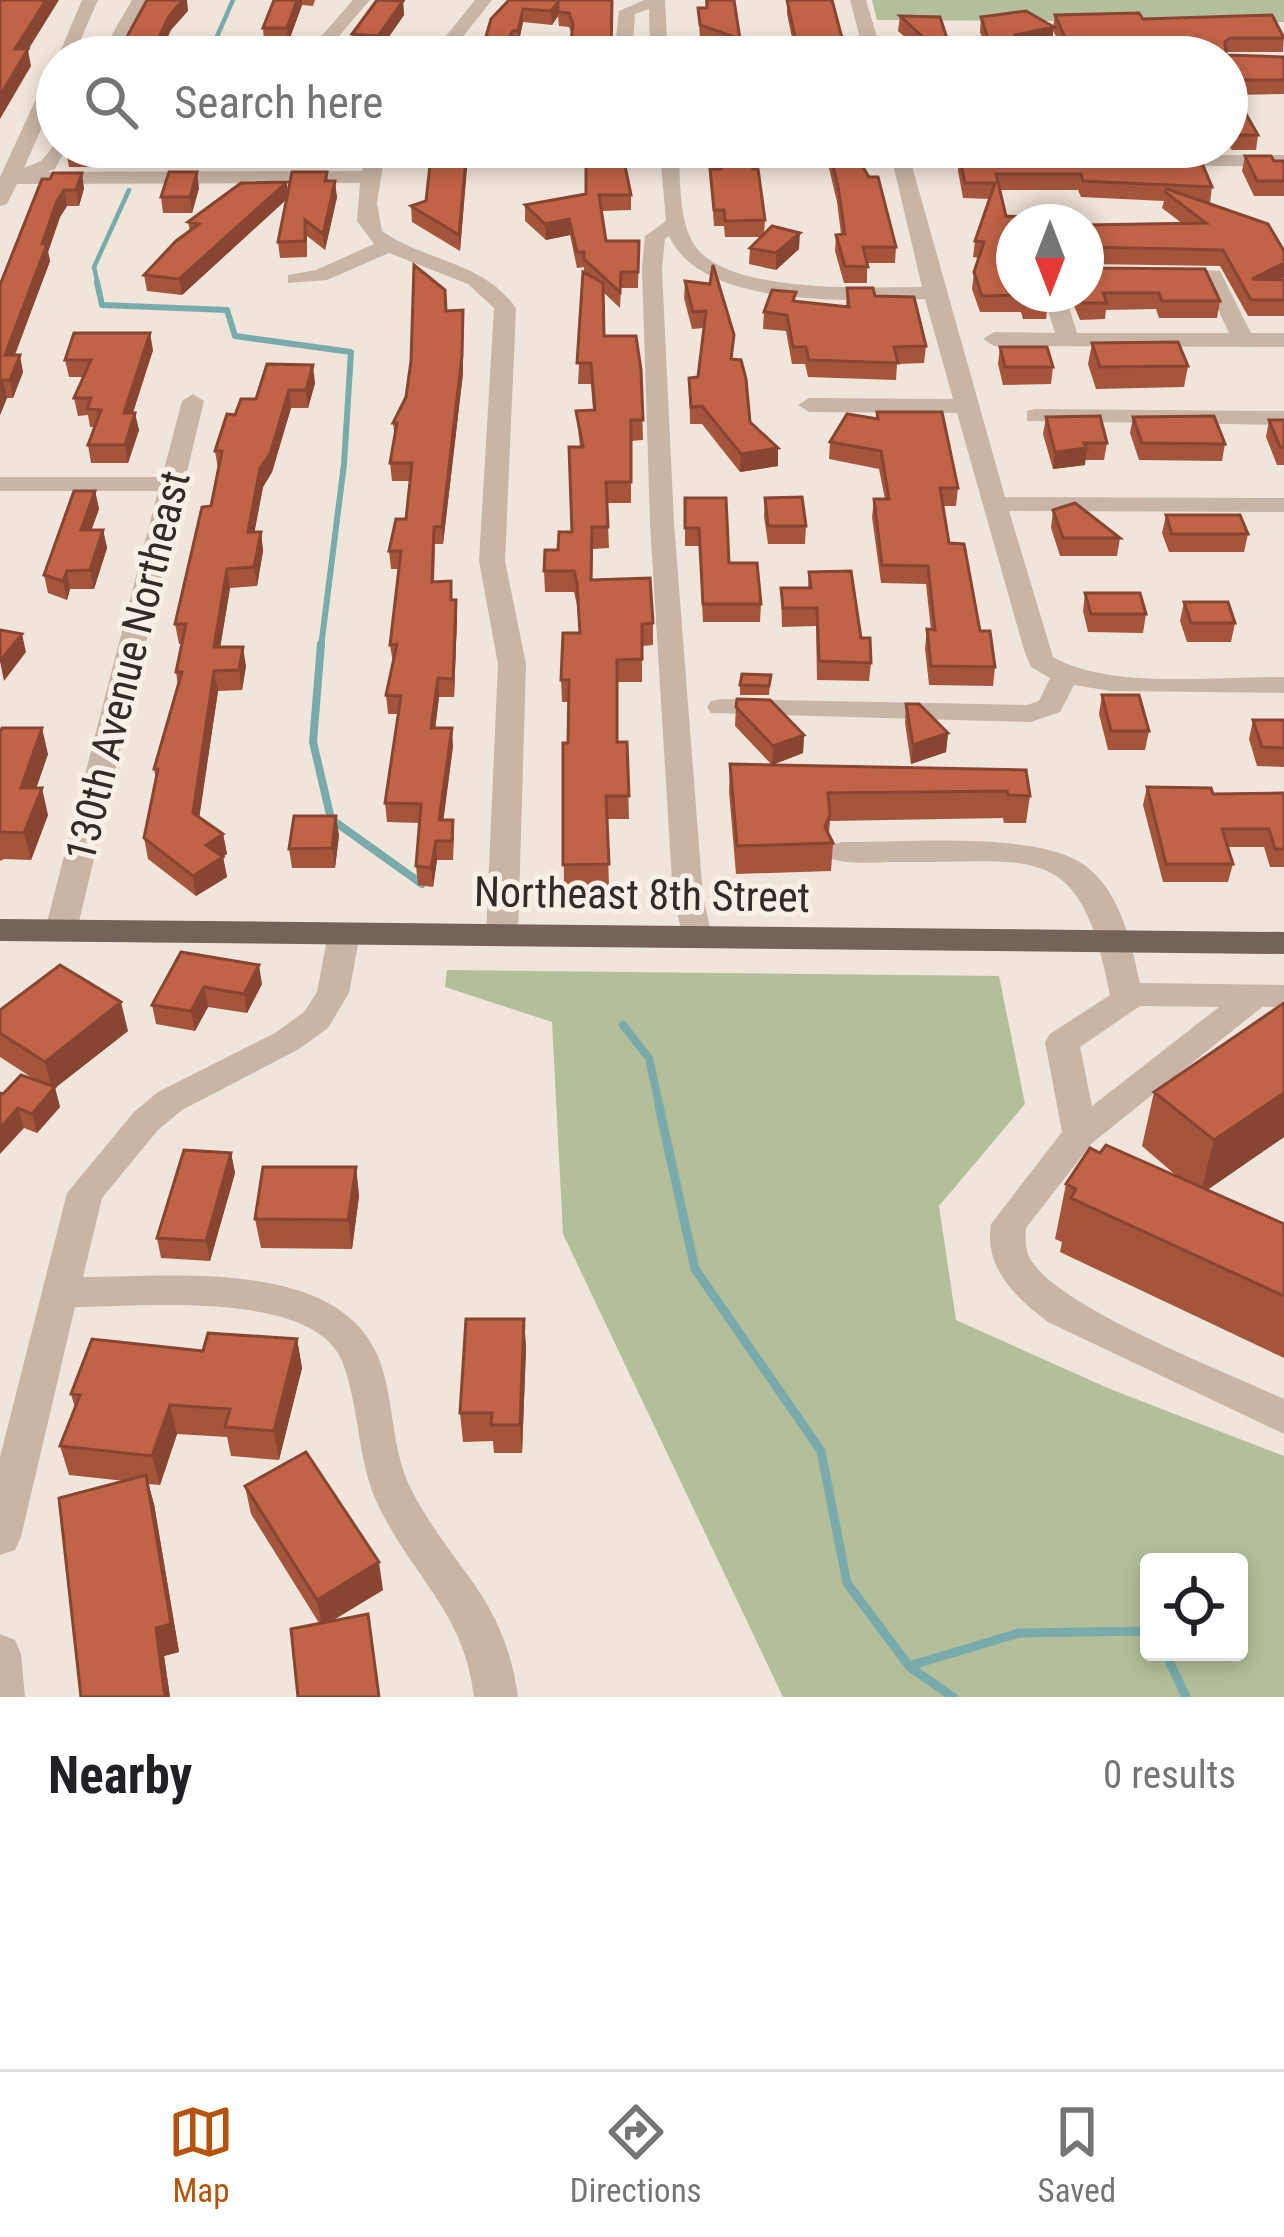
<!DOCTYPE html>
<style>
body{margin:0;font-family:"Roboto Condensed",sans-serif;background:#f2f2f2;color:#202124}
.controls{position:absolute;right:36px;bottom:36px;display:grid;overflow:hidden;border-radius:12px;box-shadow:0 6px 18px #0003}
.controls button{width:108px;height:108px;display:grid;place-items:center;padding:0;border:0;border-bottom:3px solid #e0e0e0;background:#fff;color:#202124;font:60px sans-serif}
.compass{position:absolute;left:996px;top:204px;width:108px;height:108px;border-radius:50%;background:#fff;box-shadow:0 6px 18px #0003;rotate:180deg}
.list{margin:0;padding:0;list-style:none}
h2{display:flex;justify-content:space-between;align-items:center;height:156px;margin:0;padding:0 48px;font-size:51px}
h2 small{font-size:39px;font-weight:400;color:#757577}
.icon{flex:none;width:66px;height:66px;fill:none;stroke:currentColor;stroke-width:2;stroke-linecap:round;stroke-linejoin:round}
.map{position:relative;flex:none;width:1284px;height:1697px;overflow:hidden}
.search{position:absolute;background:#fff;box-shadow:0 6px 18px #0003;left:36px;right:36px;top:36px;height:132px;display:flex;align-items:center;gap:30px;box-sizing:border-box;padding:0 42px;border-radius:66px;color:#757577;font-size:45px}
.sheet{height:372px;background:#fff}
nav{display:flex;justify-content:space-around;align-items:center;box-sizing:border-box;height:168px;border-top:3px solid #e0e0e0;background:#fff;font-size:33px;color:#757577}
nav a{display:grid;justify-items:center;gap:6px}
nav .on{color:#b45309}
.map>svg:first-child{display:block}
.green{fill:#b3be9a;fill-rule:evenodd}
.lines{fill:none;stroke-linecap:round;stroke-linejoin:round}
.stream-far3{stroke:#7aabac;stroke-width:4.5}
.stream-far2{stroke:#7aabac;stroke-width:6}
.stream-far1{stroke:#7aabac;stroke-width:8}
.stream{stroke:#7aabac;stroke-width:9}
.minor{fill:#c8b5a6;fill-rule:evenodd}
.major{fill:#756258;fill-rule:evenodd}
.wall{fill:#a6553d}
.shaded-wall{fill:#874532}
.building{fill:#c16347;stroke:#874532;stroke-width:3}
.labels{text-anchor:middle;stroke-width:10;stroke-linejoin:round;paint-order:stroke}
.street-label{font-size:42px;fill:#342b27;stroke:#f8efe6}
</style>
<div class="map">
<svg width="1284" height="1697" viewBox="0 0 1284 1697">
<rect width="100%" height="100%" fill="#f0e5da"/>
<path class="green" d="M872,0H1284V22L877,20Z
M447,970L999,976L1025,1104L939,1206L956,1320L1110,1389L1284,1456V1697H783L563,1234L552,1022L445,987ZM1149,1562H1239V1652H1149Z"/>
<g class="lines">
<path class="stream-far3" d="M208,57L233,0
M133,166L146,147
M98,285L94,267L129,190"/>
<path class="stream-far2" d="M97,282L102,305L227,310L235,336L351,352L344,464L321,647"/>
<path class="stream-far1" d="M321,644L313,742L331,819L422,884
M623,1025L649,1058L660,1109"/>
<path class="stream" d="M659,1106L695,1269L821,1451L847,1583L909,1666L1019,1633L1149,1631
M1165,1652L1186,1697
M910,1667L953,1697"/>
<path class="minor" d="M82,0H98L73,57L57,59Z
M132,0H148L117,57H99Z
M353,0H370L321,57H303Z
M475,0H492L447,57H429Z
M644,0H665L668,57H650L649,9L635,14L632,57H614L619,11Z
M850,0H866L883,57H865Z
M57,68V93L24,168L41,161L57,142V147H67L55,169L47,172L362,171L368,147H386L377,203L382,231C426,262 483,261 516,308L505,561L526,664L518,935L513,943H491L486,935L498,664L479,561L494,308L468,284L389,253L327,280L288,283V275L316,270L374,244L357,221L360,183L17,184L7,204L0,206V177L48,73Z
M623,147L660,153V147H678C681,176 678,212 691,239C717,296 869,287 922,287L889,147H907L909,154L1003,156L1005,160L996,166H912L1005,497L1284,498V512L1009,511L1053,657C1110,690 1218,676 1284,677V693L1111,691L1074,685L1060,712L1031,722L711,713L707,707L711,701L721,699L1027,705L1039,701L1050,678L1031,667L1024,650L957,413L809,412L798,405L809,398L953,399L925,299C857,300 702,310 669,236L665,239L662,269L674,523L703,897L712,936L707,944H685L673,897L650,523L642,269L645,236L666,221L661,164L640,161Z
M1164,155H1284V167L1157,165V157Z
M1170,268L1220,271L1251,333H1284V347L994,346L983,339L994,332L1055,333L1043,294H1065L1077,333H1229L1205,281L1163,278V270Z
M193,394L204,401L77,930L72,938H50L45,930L158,491H0V477H162L182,401Z
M1035,409L1284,411V425L1027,421V411Z
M842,842C902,843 1042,830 1087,867C1121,894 1131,942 1140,983L1284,985V1007H1262L1092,1143L1026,1228C1025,1241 1025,1253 1033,1263C1065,1310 1226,1372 1284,1399V1434L1048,1322C1015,1297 984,1268 991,1224L1062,1132L1045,1042L1050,1034L1110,995C1080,836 1036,864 896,862C875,862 852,865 831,859L827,852L831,845ZM1140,1006L1219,1007L1092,1106L1080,1047Z
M344,923L355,926L360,934L349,993L328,1028L299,1049L182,1110L158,1130L102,1198L83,1277C170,1277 334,1258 377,1354C395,1396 390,1446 410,1487C451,1569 504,1594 518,1697H474C465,1615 416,1580 381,1511C356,1463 361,1410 342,1361C313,1289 139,1307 75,1307L21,1537L15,1550L0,1555V1457L67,1193L134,1112L158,1092L275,1033L304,1012L317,992L328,934L333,926Z
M0,1634L15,1640L21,1654L25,1697H0Z"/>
<path class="major" d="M0,919L1284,932V954L0,941Z"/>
</g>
<path class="wall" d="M274,0H315L313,6L302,5L288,43L264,42L263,28Z
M509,0H612L572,35L569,27L559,26L558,16L552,25L523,22L518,45H513L505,57H480Z
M705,0H734L740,39V53L700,40L698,8H706Z
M787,0L847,57H774V55L795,52L787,14Z
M403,1L404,15L381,48L353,46L352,34Z
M1055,15L1143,19L1284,35L1283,52H1227L1226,55L1284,57V94L1235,95L1258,135L1256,150H1232L1227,143V57H1065L1053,30L1052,41L1020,48L1023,57H988L980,32L981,17L1053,27Z
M900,16L953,57H927L898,31Z
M103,147L92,167H69L66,152Z
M177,147H211L205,167H178L175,152Z
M337,147L333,167H300L299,151Z
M428,147H468L460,251L412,222L411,206L426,201L431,152H428Z
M718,147H750L765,220L764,234L799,249L776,270L749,264L750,248L762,237H725L724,226H714L710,169H720Z
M824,147H859L864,169L896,247L895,263H867V283H844L835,251L836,235L841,234L837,202Z
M953,147H1188L1187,150H953Z
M959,155L1212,187L1210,203H1206L1280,279L1284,280V316H1248L1220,266L1087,264L1088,268L1220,301L1217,318H1159L1156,309L1106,310L1105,319L1080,320L1069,294H1086V225L1183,224L1162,208L1164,201L1081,197L1078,190H1000L1006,216L1014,222L1048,302L1046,319H1023L1021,312H980L972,289L974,272L979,258L973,257L975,241L989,199L963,198L958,171Z
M618,156L631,195V210L601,211L606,241H639L638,288H621L620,308L603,292L604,336L641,370L643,440L631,441V503H607L609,548L593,549L592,580L653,623V645L642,646V682H617V742H627L629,819H607L609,887L564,888L563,743H568L569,702H562L561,680L579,633L577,605L574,592H545L544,571L572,532L580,447L576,411L593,410L591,384H578L584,267L577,268L570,235L546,240L525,221V205L586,194Z
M1245,156L1284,161V196H1254L1242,171Z
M327,172L328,181L337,197L325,250L307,236V257L280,258L278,242L287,199L182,295L147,291L144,275L190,231L188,222L288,193Z
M42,179L84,188L79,206H67L60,217L48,252L50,261L15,355L23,372L13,398H7L0,415V285Z
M199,188L192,213H163L161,197Z
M685,281L710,284L750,422L778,466L740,472L702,424H690L689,378L698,377L704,328L692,329L684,298Z
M847,288L875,296L926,346L924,363L897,364L896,380L808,377L805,364H792L786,331L763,329L764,312L796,302L846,307Z
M463,310V373L443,544H435L434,582L452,600L457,618L454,697H439L435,728L453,746L443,820H453L454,839L453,860H437L433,887L418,885L416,866L419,823L387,822L385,803L398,714H388L386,695L393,663L390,645L399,569H391L389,551L406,519L410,481H392L390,463L395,438L393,423L446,311Z
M1092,343L1188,366L1184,387L1096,389L1088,364Z
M1000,347L1053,367L1051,384L1003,385L998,364Z
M153,350L133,413L139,430L128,463H91L88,445L94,427H90L88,415L78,416L74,398L84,377H69L65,360Z
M315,383L308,408H291L272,472L263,487L254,532H261L263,551L257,586L230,588L220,647L246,666L242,690L218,691L199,817L223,834L227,854L223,857L227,877L196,896L148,859L144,838L156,780L154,769L178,686L176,672L182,644H179L175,624L211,506L218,469L215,451L235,415L256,399Z
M877,412L958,488L956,506H943L949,543L995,667L993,686L929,685L925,648L927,629L931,630L926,584L881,583L872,517L874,499H885L879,469L829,459L830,442L877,419Z
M1046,417L1107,443L1104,460H1085V465L1053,469L1043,434Z
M1133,417L1225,444L1222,461L1139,460L1130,433Z
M1269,420H1284V465H1277L1266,437Z
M95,491L99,509L91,530H103L107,548L94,589H70L67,600L48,593L44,575Z
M685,498L729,563L761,604L760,622H703L699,546H685Z
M765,498L806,526L805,544H768L764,516Z
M1053,510L1120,538L1117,556H1060L1051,528Z
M1166,515L1248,534L1244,552H1169L1162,533Z
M809,572L861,638L871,663L869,681L817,680L816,626L782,627L781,588H808Z
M1085,593L1146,614L1143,633L1088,632L1083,611Z
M1184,602L1235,623L1231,642H1187L1180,621Z
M771,675L769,695H740V685Z
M1102,695L1149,731L1145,750H1108L1099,714Z
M906,704L948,733L946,752L911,764L905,723Z
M736,707L804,735L803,753L772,765L735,726Z
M1253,720H1284V767L1257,766L1249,739Z
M0,732L48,754L36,788L48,815L31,860L4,859L0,861Z
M730,764L1026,770L1030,796L1026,823H1004L1003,818L830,821L829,834L833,843L831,871L736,874L729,791Z
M1147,787L1213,794L1284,793V867H1270L1264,847H1228L1233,864L1228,882H1163L1143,805Z
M339,835L335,868H292L289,849Z
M181,952L262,984L247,1013L208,1007L195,1031L156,1024L152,1005Z
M1284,1003V1137L1207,1190L1284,1224V1358L1060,1252L1062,1242L1055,1239L1066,1184L1100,1153L1179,1178L1142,1146L1154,1092Z
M0,1010L128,1031L55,1088L60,1107L37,1133L24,1128L3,1094L37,1081L0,1057Z
M231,1153L235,1173L210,1261L161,1258L157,1238Z
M356,1167L359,1196L352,1249L261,1248L255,1219Z
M524,1319L526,1348L522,1453H494L493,1441L463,1442L460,1413Z
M297,1339L302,1368L279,1460L231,1456L227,1437L177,1434L160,1485L148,1484L154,1504L179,1652L164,1656L170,1697H81L125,1481L69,1475L60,1446L75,1408L71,1394L203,1351Z
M245,1486L383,1590L333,1620L319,1623L251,1514Z"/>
<path class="shaded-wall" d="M46,0H59L28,50L31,66L0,119V96L15,49Z
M183,0H187L188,11L171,30L159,57H150L169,16Z
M297,0H302V5L288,43L287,28Z
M403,1L404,15L379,51L378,36Z
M558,2V16L552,25L551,11Z
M523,9V22L518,45V31Z
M1054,27L1052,41L1014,49L1015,35Z
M513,31V45L505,57H495Z
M92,147H103L92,167L89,152Z
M204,147H211L205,167L203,151Z
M332,147H337L333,167L331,151Z
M468,147V157L460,251L459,235Z
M197,172L199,188L192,213L190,197Z
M82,173L84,188L79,206L76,190Z
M335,181L337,197L325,250L323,234Z
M287,182L288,198L182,295L179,279Z
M64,190L67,206L60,217L48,252L50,261L8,372L5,355L57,201Z
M569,219L570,235L546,240L545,224Z
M800,233L799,249L776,270V253Z
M1284,263V278L1248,296L1252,279Z
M463,310V373L443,544L442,527Z
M150,333L153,350L127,430L124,413Z
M20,355L23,372L13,398L10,380Z
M313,365L315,383L308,408L306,390Z
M3,380L7,398L0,415V388Z
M289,390L291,408L272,472L263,487L251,551L248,532L260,468Z
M135,413L139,430L128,463L125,445Z
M778,448V466L740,472L741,454Z
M1087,448L1085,465L1053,469L1055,452Z
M95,491L99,509L85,548L81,530Z
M103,530L107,548L94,589L90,570Z
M261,532L263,551L257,586L254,567Z
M227,569L230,588L217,667L214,647Z
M67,571L70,589L67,600L63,581Z
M456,600L457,618L454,697L453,679Z
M22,634L26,652L4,681L0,661Z
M243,647L246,666L242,690L239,670Z
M214,671L218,691L197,833L193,813Z
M438,678L439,697L433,747L431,728Z
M42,728L48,754L27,815L21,788Z
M452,728L453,746L441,839L439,820Z
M948,733L946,752L911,764L913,745Z
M804,735L803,753L772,765L773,746Z
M42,788L48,815L31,860L24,833Z
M336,816L339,835L335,868L332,848Z
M223,834L227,854L209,865L206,845Z
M436,841L437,860L433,887L431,868Z
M223,857L227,877L196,896L193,876Z
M259,965L262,984L247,1013L244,994Z
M204,987L208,1007L195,1031L191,1011Z
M121,1002L128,1031L55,1088L60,1107L37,1133L32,1114L52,1090L45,1062Z
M1284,1093V1137L1200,1195L1214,1140Z
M18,1108L24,1128L0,1154V1128Z
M231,1153L235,1173L210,1261L206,1241Z
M356,1167L359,1196L352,1249L348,1220Z
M524,1319L526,1348L522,1453L520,1425Z
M297,1339L302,1368L279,1460L274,1431Z
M170,1405L177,1434L160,1485L152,1456Z
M146,1475L154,1504L179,1652L164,1656L170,1697H165L156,1628Z
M379,1562L383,1590L322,1627L317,1600Z"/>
<path class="building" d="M0,0H46L15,49H28L0,96Z
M147,0H183L169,16L150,57H116Z
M274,0H297L287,28H263Z
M377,0L403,1L378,36L352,34Z
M509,0H612L611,57H569L573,25L569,13L558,12V2L551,11L523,9L518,31H513L495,57H480L491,19Z
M707,0H734L740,39L700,25L698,8H707Z
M787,0H832L847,57H776L774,55L798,51Z
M1026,11L1054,27L1015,35L1023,57H994L981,17Z
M1139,13L1143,19L1272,15L1284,38H1230L1225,42L1226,55L1284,57V80H1227V57H1074L1055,15Z
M900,16L940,17L953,57H945Z
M353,46L386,49L379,57H343Z
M238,49L263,50L258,57H233Z
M1227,81L1258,135H1234L1231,128H1227Z
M68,147H92L89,152H66Z
M177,147H204L203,151L175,152Z
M300,147H332L331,151H299Z
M432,147H467L459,235L411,206L426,201Z
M586,147H617L618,156H623L631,195H599L606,241H639L638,272H621L620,292L584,259V252H577L569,219L545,224L525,205L586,194Z
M719,147H750L753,169H758L765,220L725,221L724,210H714L710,169H721Z
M828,147H859L864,169L869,177H878L896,247H863L868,267L845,266L836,235L845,234L838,186Z
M959,155L1199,156L1212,187L1083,181L1081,174H996L1006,216L1077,220L1078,222H1014V294H1046L1048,302H1025L1023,295L982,296L974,272L984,242L975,241L995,183H965Z
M1245,156H1271L1274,161H1284V181H1257Z
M169,172H197L190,197H161Z
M292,172H327L325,181H335L323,234L305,220V241L278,242Z
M53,173H82L76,190H64L57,201L42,244H47L5,355H20L10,380H3L0,388V285L42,179H50Z
M287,182L179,279L144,275L176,241L199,224L188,222L241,183Z
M1167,189L1268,224L1284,251V263L1252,279L1284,280V300H1251L1223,250L1088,247L1086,250V225L1206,223L1165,192Z
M772,226L800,233L776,253L750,248Z
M1086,260L1088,268L1205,269L1220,301H1162L1159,293H1103L1107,303H1083L1079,294H1086Z
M414,265L445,290L446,311L463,310L462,356L442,527H434L432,582L451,581V600H456L453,679L438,678L431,728H452L439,820H453L452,841H436L431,868L416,866L421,804L385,803L401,696L386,695L397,644L390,645L401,551H389L396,519H406L412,463H390L397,423H393L406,397L411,361Z
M713,265L734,335L731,359L741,360L746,379L750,422L778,448L741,454L702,406L691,407L689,378L698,377L706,311L693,312L685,281L710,284Z
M583,272L603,283L604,336H636L641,370L643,420H631V482H606L608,527H592L591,580L650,578L653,623L642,624V659L617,660V742H627L629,796H606L609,864L563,865V743H568L569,680H561L563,633H580L577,583L574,571H544L545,550H558L559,532H572L569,447H583L576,411L595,410L591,363H577Z
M847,288H873L875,296L914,297L926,346L894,347L898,363L809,360L806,347H793L787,315L764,312L772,290L796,292L793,301L849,307Z
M74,333H150L124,413H135L125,445H88L101,410L87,409L91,398H74L91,360H65Z
M1178,342L1188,366L1100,367L1092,343Z
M1000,347H1047L1053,367H1005Z
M267,364L313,365L306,390H289L270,454L260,468L248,532H261L254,567L227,569L214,647H243L239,670L214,671L193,813L223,834L206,845L223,857L193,876L144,838L158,769H154L182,672H176L186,624H175L202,507L211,506L222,451H215L227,414L235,415L241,399H256Z
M877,412H942L958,488H940L949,543L964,544L980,631H990L995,667L931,666L927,629L935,630L928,566L882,565L874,499H889L881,451L830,442L847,414L878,419Z
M1100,416L1107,443H1084L1087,448L1055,452L1046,417Z
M1214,416L1225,444L1142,443L1133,417Z
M1269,420H1284V447H1280Z
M74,491H95L81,530H103L90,570L67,571L63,581L44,575Z
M802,497L806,526H768L765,498Z
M685,498H726L729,563H757L761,604H703L699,528H685Z
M1075,503L1120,538H1063L1053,510Z
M1166,515H1240L1248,534H1172Z
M851,571L861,638H870L871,663L819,661L817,608H783L781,588H811L809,572Z
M1085,593H1140L1146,614H1091Z
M1184,602H1228L1235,623H1191Z
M0,630L22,634L0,661Z
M742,674L771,675L769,686L740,685Z
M1102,695H1139L1149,731H1111Z
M737,699L770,700L804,735L773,746L736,707Z
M906,704H919L948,733L913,745Z
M1253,720H1284V748L1262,747Z
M2,728H42L21,788H42L24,833L0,832V732Z
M730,764L1026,770L1030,796L1008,795L1007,791L828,793L830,815L825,827L833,843L737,846Z
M1147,787L1211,788L1213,794L1284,793V849H1275L1269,829H1222L1233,864H1166Z
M294,816H336L332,848L289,849Z
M181,952L259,965L244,994L204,987L191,1011L152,1005Z
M60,965L121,1002L45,1062L0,1033V1010Z
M1284,1003V1093L1214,1140L1154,1092Z
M21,1075L55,1087L32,1114L18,1108L0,1128V1093L3,1094Z
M1106,1145L1284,1224V1296L1071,1198L1076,1189L1066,1184L1090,1148L1100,1153Z
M184,1150L231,1153L206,1241L157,1238Z
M263,1167H356L348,1220L255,1219Z
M466,1319H524L520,1425H491L492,1413H460Z
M208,1333L297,1339L274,1431L225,1427L230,1409L170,1405L152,1456L60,1446L80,1395L71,1394L92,1339L203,1351Z
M306,1452L379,1562L317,1600L245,1486Z
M146,1475L171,1624L156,1628L165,1697H81L59,1498Z
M368,1614L379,1697H298L291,1629Z"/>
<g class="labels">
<g class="street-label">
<text transform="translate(127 666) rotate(-76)" y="15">130th Avenue Northeast</text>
<text transform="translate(642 894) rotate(1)" y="15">Northeast 8th Street</text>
</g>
</g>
</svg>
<div class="controls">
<button><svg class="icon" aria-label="locate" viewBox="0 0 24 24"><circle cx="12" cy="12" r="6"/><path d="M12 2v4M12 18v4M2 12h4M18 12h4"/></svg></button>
</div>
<svg class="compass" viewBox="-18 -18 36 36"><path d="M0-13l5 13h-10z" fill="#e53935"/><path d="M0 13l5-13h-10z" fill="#757577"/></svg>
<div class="search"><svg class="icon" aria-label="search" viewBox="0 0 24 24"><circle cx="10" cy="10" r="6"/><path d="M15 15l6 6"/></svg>Search here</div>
</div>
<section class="sheet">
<h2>Nearby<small>0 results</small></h2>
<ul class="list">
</ul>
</section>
<nav>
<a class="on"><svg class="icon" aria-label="map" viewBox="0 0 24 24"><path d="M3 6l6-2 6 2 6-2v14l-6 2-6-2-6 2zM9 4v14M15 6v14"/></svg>Map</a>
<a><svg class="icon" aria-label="directions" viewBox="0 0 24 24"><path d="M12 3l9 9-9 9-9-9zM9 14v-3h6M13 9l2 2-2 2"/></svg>Directions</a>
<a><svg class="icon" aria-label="saved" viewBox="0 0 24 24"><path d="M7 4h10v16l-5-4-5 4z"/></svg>Saved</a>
</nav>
